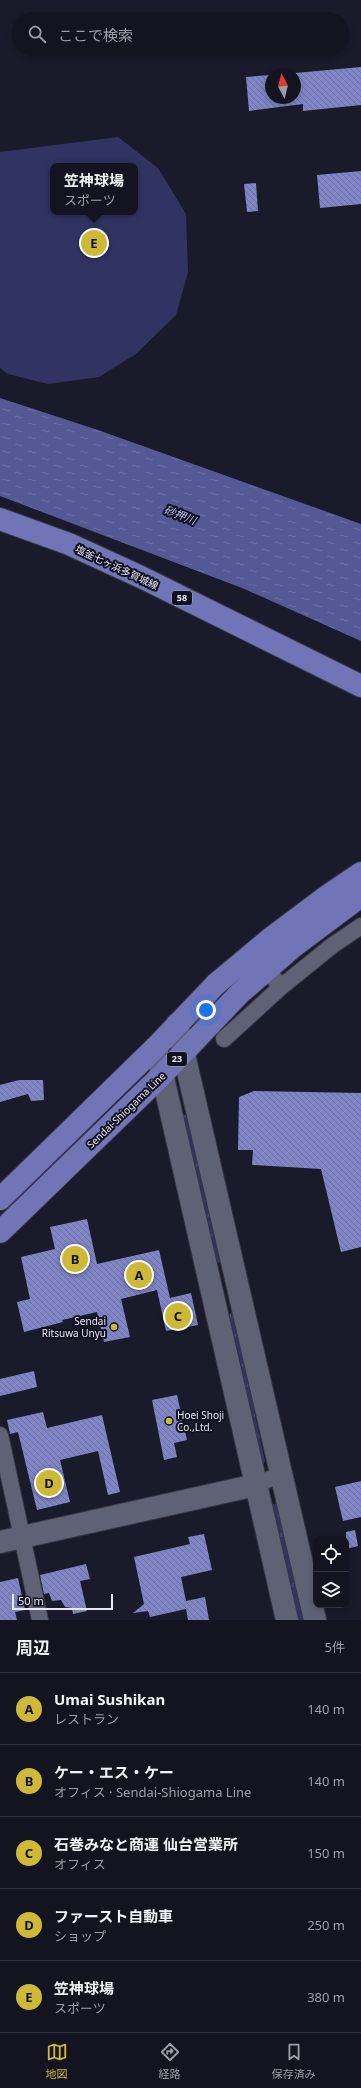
<!DOCTYPE html>
<html lang="ja">
<meta charset="utf-8">
<style>
body{margin:0;font-family:"Noto Sans","Noto Sans JP",sans-serif;background:#1c1d29;color:#f1f3f6}
.controls{position:absolute;right:12px;bottom:12px;display:grid;overflow:hidden;border-radius:8px;box-shadow:0 2px 6px #0003}
.controls button{width:36px;height:36px;display:grid;place-items:center;padding:0;border:0;border-bottom:1px solid #32333e;background:#131420;color:#f1f3f6;font:20px sans-serif}
.compass{position:absolute;left:265px;top:68px;width:36px;height:36px;border-radius:50%;background:#131420;box-shadow:0 2px 6px #0003;rotate:353deg}
.scale{position:absolute;left:12px;bottom:10px;width:101px;box-sizing:border-box;padding-left:4px;border:2px solid #e7e8f4;border-top:0;font-size:11px;line-height:14px;white-space:nowrap;color:#e7e8f4;-webkit-text-stroke:3px #101220;paint-order:stroke}
.you{position:absolute;left:206px;top:1010px;width:14px;height:14px;margin:-10px;border:3px solid #fff;border-radius:50%;background:#1a73e8;box-shadow:0 0 0 6px #1a73e833}
.badge{display:grid;place-items:center;width:26px;height:26px;border-radius:50%;background:#ceb837;color:#111;font-size:13px;font-weight:700}
.pin{position:absolute;translate:-50% -50%;border:2px solid #fff;box-shadow:0 1px 4px #0006}
.popup{position:absolute;left:50px;top:163px;width:88px;height:52px;box-sizing:border-box;display:grid;place-content:center;border-radius:8px;background:#131420;filter:drop-shadow(0 1px 3px #0005);font-size:13px;white-space:nowrap;color:#9d9ea5}
.popup b{font-size:15px;color:#f1f3f6}
.popup::after{content:'';position:absolute;left:50%;top:100%;margin-left:-8px;border:8px solid transparent;border-top-color:#131420}
.list{margin:0;padding:0;list-style:none}
h2{display:flex;justify-content:space-between;align-items:center;height:52px;margin:0;padding:0 16px;font-size:17px}
h2 small{font-size:13px;font-weight:400;color:#9d9ea5}
.list li{display:grid;grid-template-columns:26px 1fr auto;gap:12px;align-items:center;box-sizing:border-box;height:72px;padding:0 16px;border-top:1px solid #32333e}
.list b{display:block;font-size:15px;white-space:nowrap}
.list p{margin:0;font-size:13px;white-space:nowrap;color:#9d9ea5}
.list em{font-size:13px;font-style:normal;color:#9d9ea5}
.icon{flex:none;width:22px;height:22px;fill:none;stroke:currentColor;stroke-width:2;stroke-linecap:round;stroke-linejoin:round}
.map{position:relative;flex:none;width:361px;height:1620px;overflow:hidden}
.search{position:absolute;background:#131420;box-shadow:0 2px 6px #0003;left:12px;right:12px;top:12px;height:44px;display:flex;align-items:center;gap:10px;box-sizing:border-box;padding:0 14px;border-radius:22px;color:#9d9ea5;font-size:15px}
.sheet{height:412px;background:#131420}
nav{display:flex;justify-content:space-around;align-items:center;box-sizing:border-box;height:56px;border-top:1px solid #32333e;background:#131420;font-size:11px;color:#9d9ea5}
nav a{display:grid;justify-items:center;gap:2px}
nav .on{color:#ceb837}
.map>svg:first-child{display:block}
.grass{fill:url(#grass-tufts)}
.park{fill:#313363;fill-rule:evenodd}
.water{fill:url(#water-ripples)}
.building{fill:url(#building-back-hatch)}
.lines{fill:none;stroke-linecap:round;stroke-linejoin:round}
.street-casing{stroke:#373744;stroke-width:18}
.secondary-casing{stroke:#373744;stroke-width:24}
.primary-casing{stroke:#373744;stroke-width:24}
.street{stroke:#5f6174;stroke-width:16}
.secondary{stroke:#5f6174;stroke-width:22}
.primary{stroke:#7175b7;stroke-width:22}
.poi-dot{fill:#ceb837;stroke:#101220;stroke-width:1.5}
.labels{text-anchor:middle;stroke-width:4;stroke-linejoin:round;paint-order:stroke}
.shield{fill:#101220;stroke:#a6a8b4;stroke-width:1}
.shield-label{font-size:9px;font-weight:bold;fill:#e7e8f4}
.street-label{font-size:10px;fill:#e7e8f4;stroke:#101220}
.poi-label{font-size:10px;fill:#e7e8f4;stroke:#101220;text-anchor:end}
.water-label{font-size:11px;font-style:italic;fill:#bbc2f8;stroke:#101220}
</style>
<div class="map">
<svg width="361" height="1620" viewBox="0 0 361 1620">
<defs>
<pattern id="grass-tufts" width="24" height="20" patternUnits="userSpaceOnUse"><rect width="24" height="20" fill="#313363"/><path d="M3 7l-1-3M5 7V3M7 7l1-3M15 17l-1-3M17 17v-4M19 17l1-3" fill="none" stroke="#4f517a"/></pattern>
<pattern id="water-ripples" width="26" height="14" patternUnits="userSpaceOnUse"><rect width="26" height="14" fill="#545895"/><path d="M2 4q2-2 4 0t4 0M15 11q2-2 4 0t4 0" fill="none" stroke="#6d70a4"/></pattern>
<pattern id="building-back-hatch" width="6" height="6" patternUnits="userSpaceOnUse"><rect width="6" height="6" fill="#7f85c5"/><path d="M-1 5l2 2M0 0l6 6M5-1l2 2" fill="none" stroke="#6b6f9a"/></pattern>
</defs>
<rect width="100%" height="100%" fill="#191b2a"/>
<path class="grass" d="M186,1114H187L221,1263L216,1262L182,1117Z
M233,1311L248,1359L255,1415L265,1461L262,1466L246,1416L240,1360L229,1315Z
M274,1504H278L308,1620H294L272,1505Z"/>
<path class="park" d="M118,137L158,168L186,214L188,272L176,315L136,354L99,377L48,384L8,374L0,368V152ZM53,166H135V212H53Z"/>
<path class="water" d="M0,398L98,430L361,524V641L242,588L0,496Z"/>
<path class="building" d="M361,67V105L303,111V104L249,111L246,77L271,75V98H295V73Z
M361,171V204L320,208L317,175Z
M256,183L258,211L247,212L244,184Z
M19,1080H43L44,1100L31,1101L28,1094L0,1102V1085Z
M254,1091L361,1093V1247L341,1252L321,1169L252,1165L253,1150H238L239,1097Z
M87,1219L97,1264L159,1250L170,1298L191,1293L198,1325L166,1331L157,1290L121,1299L130,1337L104,1342L97,1312L62,1320L63,1322L24,1332L17,1302L30,1299L21,1257L55,1249L50,1227Z
M34,1371L37,1387L0,1396V1379Z
M177,1395L187,1440L174,1443L177,1457L164,1460L152,1400Z
M43,1412L47,1428L102,1415L120,1492L108,1495L98,1451L60,1460L70,1502L37,1510L18,1432L10,1434L7,1420Z
M361,1481V1517L343,1521L335,1487Z
M355,1530L358,1546L346,1549V1532Z
M204,1534L212,1570L181,1577L186,1601L205,1597L209,1620H188L186,1609L150,1617L148,1611L133,1613L144,1604L134,1557L190,1544L188,1537Z
M86,1564L90,1579L80,1581L87,1611L73,1614L72,1608L65,1607L61,1600L52,1601L49,1593L44,1594L40,1575Z
M18,1578L25,1610L15,1612L17,1620H0V1582Z"/>
<g class="lines">
<g class="street-casing">
<path id="street" d="M267,970L281,987L333,945L361,926
M224,1039L281,987
M0,1435L40,1620
M256,1485L281,1474"/>
</g>
<g class="secondary-casing">
<path id="secondary" d="M177,1024L315,1620
M156,1047L287,1620
M0,1542L256,1485"/>
</g>
<g class="primary-casing">
<path id="primary" d="M0,519L69,544L141,577L361,686
M0,1199L156,1047L216,984L271,938L327,896L361,873
M0,1232L162,1075L240,993L293,947L361,896"/>
</g>
<use href="#street" class="street"/>
<use href="#secondary" class="secondary"/>
<use href="#primary" class="primary"/>
</g>
<g class="poi-dot">
<circle cx="114" cy="1327" r="4"/>
<circle cx="169" cy="1421" r="4"/>
</g>
<g class="labels">
<g class="shield">
<rect x="172" y="591" width="20" height="14" rx="3"/>
<rect x="167" y="1052" width="20" height="14" rx="3"/>
</g>
<g class="shield-label">
<text x="182" y="601">58</text>
<text x="177" y="1062">23</text>
</g>
<g class="street-label">
<text transform="translate(117 567) rotate(25)" y="4">塩釜七ヶ浜多賀城線</text>
<text transform="translate(126 1110) rotate(-44)" y="4">Sendai-Shiogama Line</text>
</g>
<g class="poi-label">
<text x="106" y="1325">Sendai<tspan x="106" dy="12">Ritsuwa Unyu</tspan></text>
<text x="177" y="1419" text-anchor="start">Hoei Shoji<tspan x="177" dy="12">Co.,Ltd.</tspan></text>
</g>
<g class="water-label">
<text transform="translate(180 515) rotate(21)" y="4">砂押川</text>
</g>
</g>
</svg>
<div class="controls">
<button><svg class="icon" aria-label="locate" viewBox="0 0 24 24"><circle cx="12" cy="12" r="6"/><path d="M12 2v4M12 18v4M2 12h4M18 12h4"/></svg></button>
<button><svg class="icon" aria-label="layers" viewBox="0 0 24 24"><path d="M12 4l9 5-9 5-9-5zM3 14l9 5 9-5"/></svg></button>
</div>
<svg class="compass" viewBox="-18 -18 36 36"><path d="M0-13l5 13h-10z" fill="#e53935"/><path d="M0 13l5-13h-10z" fill="#9d9ea5"/></svg>
<div class="scale">50 m</div>
<div class="you"></div>
<div class="pin badge" style="left:139px;top:1275px">A</div>
<div class="pin badge" style="left:75px;top:1259px">B</div>
<div class="pin badge" style="left:178px;top:1316px">C</div>
<div class="pin badge" style="left:49px;top:1483px">D</div>
<div class="pin badge" style="left:94px;top:243px">E</div>
<div class="popup"><b>笠神球場</b>スポーツ</div>
<div class="search"><svg class="icon" aria-label="search" viewBox="0 0 24 24"><circle cx="10" cy="10" r="6"/><path d="M15 15l6 6"/></svg>ここで検索</div>
</div>
<section class="sheet">
<h2>周辺<small>5件</small></h2>
<ul class="list">
<li><span class="badge">A</span><div><b>Umai Sushikan</b><p>レストラン</p></div><em>140 m</em></li>
<li><span class="badge">B</span><div><b>ケー・エス・ケー</b><p>オフィス · Sendai-Shiogama Line</p></div><em>140 m</em></li>
<li><span class="badge">C</span><div><b>石巻みなと商運 仙台営業所</b><p>オフィス</p></div><em>150 m</em></li>
<li><span class="badge">D</span><div><b>ファースト自動車</b><p>ショップ</p></div><em>250 m</em></li>
<li><span class="badge">E</span><div><b>笠神球場</b><p>スポーツ</p></div><em>380 m</em></li>
</ul>
</section>
<nav>
<a class="on"><svg class="icon" aria-label="map" viewBox="0 0 24 24"><path d="M3 6l6-2 6 2 6-2v14l-6 2-6-2-6 2zM9 4v14M15 6v14"/></svg>地図</a>
<a><svg class="icon" aria-label="directions" viewBox="0 0 24 24"><path d="M12 3l9 9-9 9-9-9zM9 14v-3h6M13 9l2 2-2 2"/></svg>経路</a>
<a><svg class="icon" aria-label="saved" viewBox="0 0 24 24"><path d="M7 4h10v16l-5-4-5 4z"/></svg>保存済み</a>
</nav>
